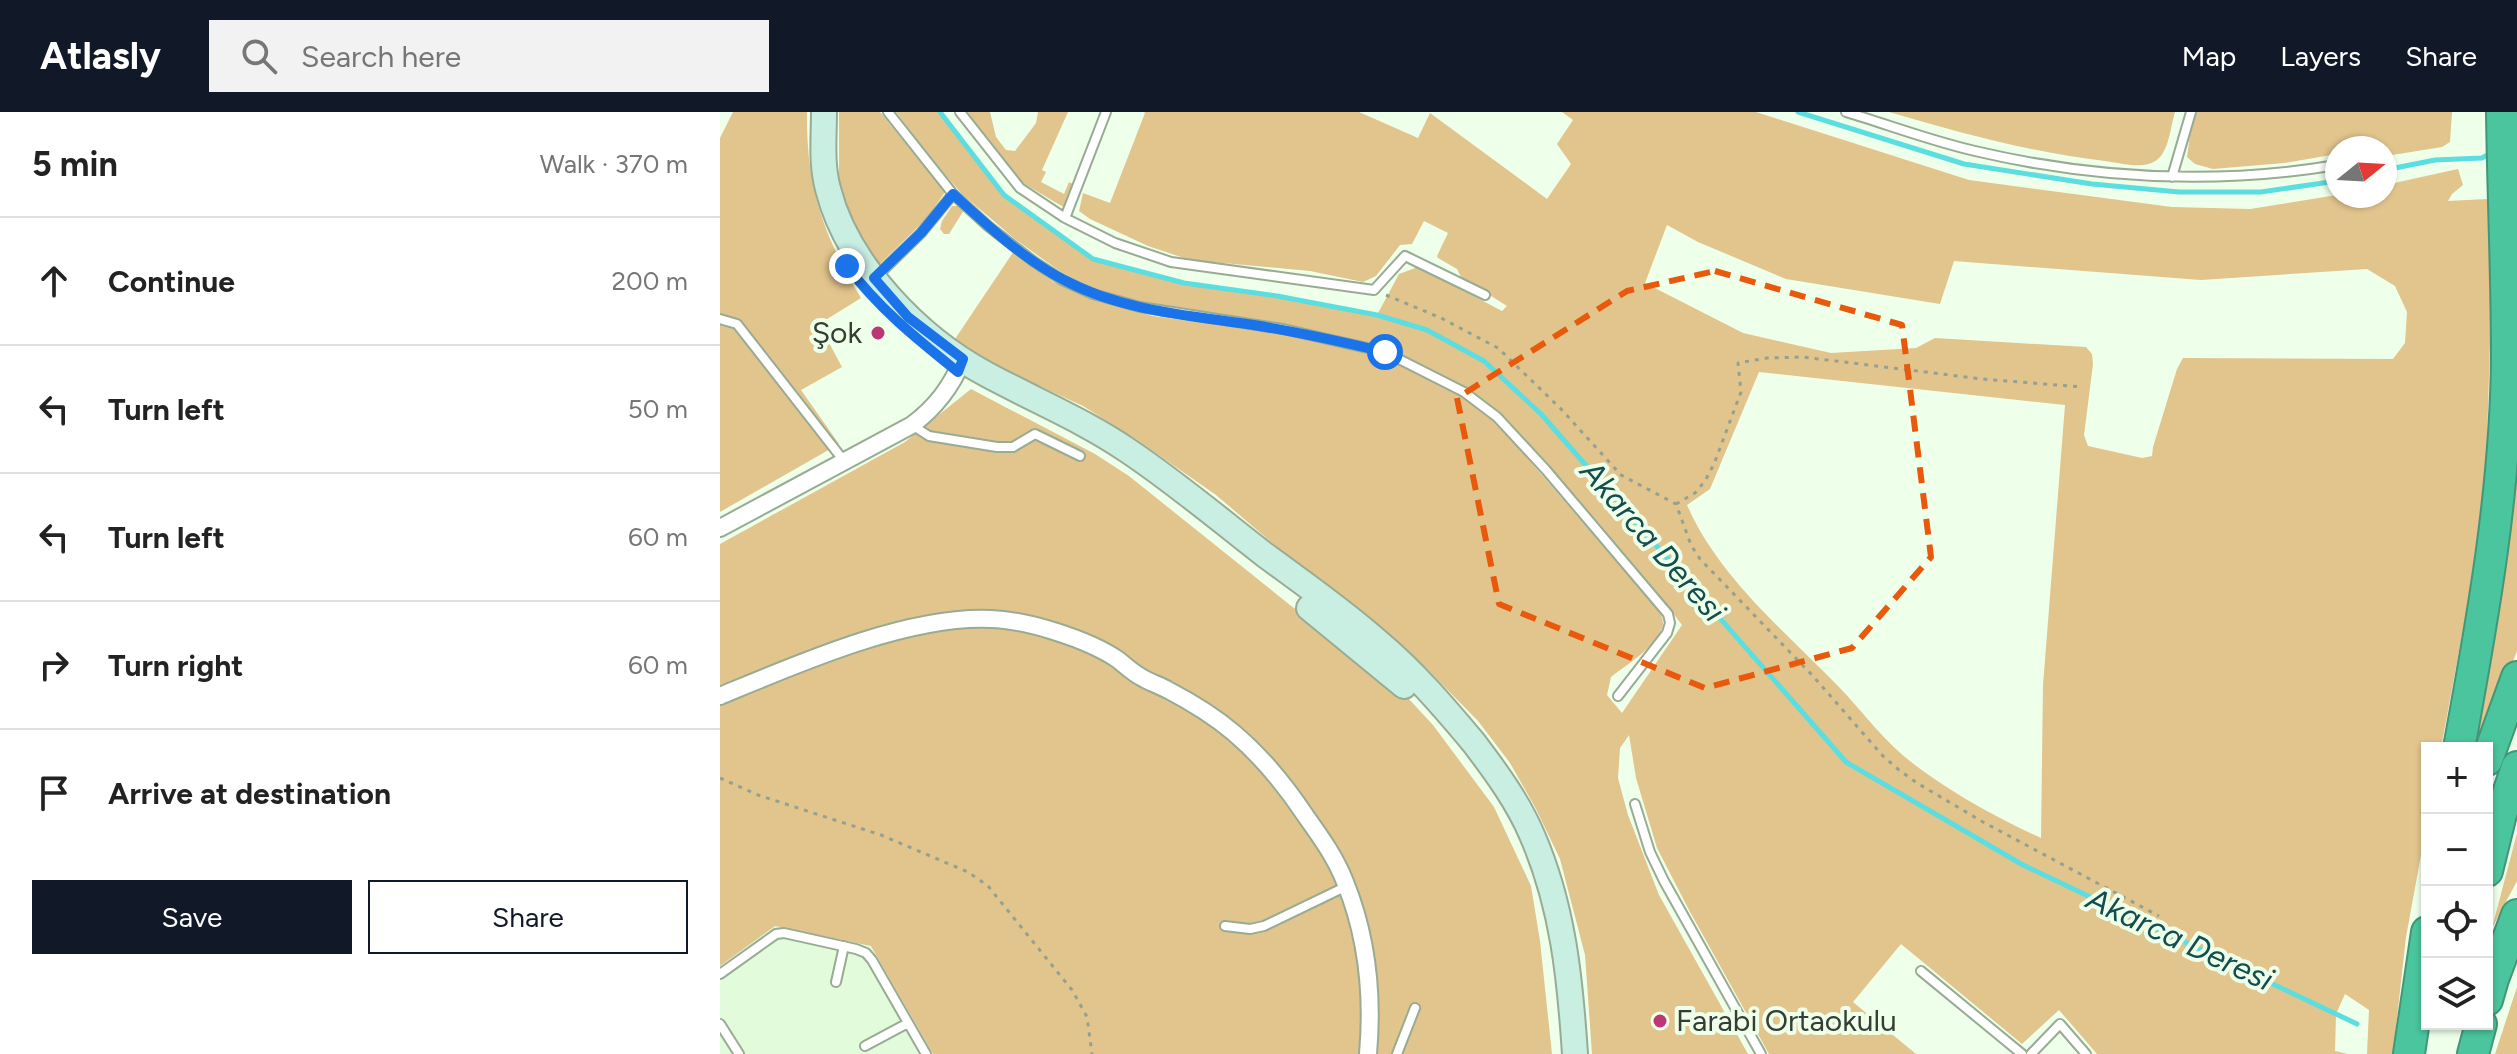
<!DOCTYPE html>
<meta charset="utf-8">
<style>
body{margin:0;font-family:Figtree,sans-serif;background:#f2f2f2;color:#222}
.controls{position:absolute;right:24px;bottom:24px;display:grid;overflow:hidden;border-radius:0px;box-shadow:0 2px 6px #0004}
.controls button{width:72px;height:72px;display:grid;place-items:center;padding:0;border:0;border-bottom:2px solid #e0e0e0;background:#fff;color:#222;font:40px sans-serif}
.compass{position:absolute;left:1605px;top:24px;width:72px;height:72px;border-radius:50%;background:#fff;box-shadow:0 2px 6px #0004;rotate:72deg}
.stop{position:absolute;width:24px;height:24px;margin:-18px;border:6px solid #1a73e8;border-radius:50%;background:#fff}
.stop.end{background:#1a73e8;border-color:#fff;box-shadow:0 2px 8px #0008}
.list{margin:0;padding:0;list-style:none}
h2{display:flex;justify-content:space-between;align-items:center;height:104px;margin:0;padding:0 32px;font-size:34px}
h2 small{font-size:26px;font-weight:400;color:#767676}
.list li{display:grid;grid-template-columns:52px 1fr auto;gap:24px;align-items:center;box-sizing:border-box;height:128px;padding:0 32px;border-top:2px solid #e0e0e0}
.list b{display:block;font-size:30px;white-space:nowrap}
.list em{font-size:26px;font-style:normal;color:#767676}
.actions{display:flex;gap:16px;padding:24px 32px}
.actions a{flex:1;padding:18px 0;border:2px solid #111827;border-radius:0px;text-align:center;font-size:28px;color:#111827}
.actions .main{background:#111827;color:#fff}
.icon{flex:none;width:44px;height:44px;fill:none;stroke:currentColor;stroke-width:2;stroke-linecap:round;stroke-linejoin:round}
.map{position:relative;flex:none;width:1797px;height:942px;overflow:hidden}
header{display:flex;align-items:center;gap:48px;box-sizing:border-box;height:112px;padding:0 40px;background:#111827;color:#fff}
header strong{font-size:38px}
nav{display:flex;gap:44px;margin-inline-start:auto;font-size:28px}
.search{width:560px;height:72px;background:#f2f2f2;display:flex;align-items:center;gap:20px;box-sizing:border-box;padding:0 28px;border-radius:0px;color:#767676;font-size:30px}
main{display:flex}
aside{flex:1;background:#fff}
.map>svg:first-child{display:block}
.built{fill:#e1fbdb}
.green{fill:#e2c48d;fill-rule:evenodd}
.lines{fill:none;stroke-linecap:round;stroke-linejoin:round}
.stream{stroke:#5cdee1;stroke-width:5}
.service-casing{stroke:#98ab93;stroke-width:12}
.minor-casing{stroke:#98ab93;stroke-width:20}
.secondary-casing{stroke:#98ab93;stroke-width:28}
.motorway-casing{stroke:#439678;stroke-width:34}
.path{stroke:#94a191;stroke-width:3;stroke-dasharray:4 6;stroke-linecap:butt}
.service{stroke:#fff;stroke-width:8}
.minor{stroke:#fff;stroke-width:16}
.secondary{stroke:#c9eee2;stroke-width:24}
.motorway{stroke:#4ac59d;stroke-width:30}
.route{stroke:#1a73e8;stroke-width:10}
.marked{fill:none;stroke:#e8590c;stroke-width:6;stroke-dasharray:16 10;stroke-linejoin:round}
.poi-dot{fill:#bd3675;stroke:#eeffea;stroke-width:3}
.labels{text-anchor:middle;stroke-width:8;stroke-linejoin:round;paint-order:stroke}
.poi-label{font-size:30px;fill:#363e34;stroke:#eeffea;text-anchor:end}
.water-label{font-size:32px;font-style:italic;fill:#134d4e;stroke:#eeffea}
</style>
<header>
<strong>Atlasly</strong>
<div class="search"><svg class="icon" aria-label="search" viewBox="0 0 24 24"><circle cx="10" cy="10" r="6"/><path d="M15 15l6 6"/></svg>Search here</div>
<nav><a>Map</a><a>Layers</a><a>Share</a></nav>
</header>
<main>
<aside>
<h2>5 min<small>Walk · 370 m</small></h2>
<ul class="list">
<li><svg class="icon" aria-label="ahead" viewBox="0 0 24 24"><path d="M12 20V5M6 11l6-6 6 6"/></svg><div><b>Continue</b></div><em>200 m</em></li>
<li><svg class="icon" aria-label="left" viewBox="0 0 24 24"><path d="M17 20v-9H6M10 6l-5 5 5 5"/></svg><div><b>Turn left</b></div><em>50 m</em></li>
<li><svg class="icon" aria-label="left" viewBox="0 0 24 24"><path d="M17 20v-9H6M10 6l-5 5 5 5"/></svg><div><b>Turn left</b></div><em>60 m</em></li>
<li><svg class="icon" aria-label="right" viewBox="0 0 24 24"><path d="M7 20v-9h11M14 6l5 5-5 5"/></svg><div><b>Turn right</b></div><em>60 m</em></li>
<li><svg class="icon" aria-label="arrive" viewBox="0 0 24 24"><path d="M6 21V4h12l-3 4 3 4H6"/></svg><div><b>Arrive at destination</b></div></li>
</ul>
<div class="actions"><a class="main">Save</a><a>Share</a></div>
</aside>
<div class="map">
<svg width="1797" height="942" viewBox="0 0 1797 942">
<rect width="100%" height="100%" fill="#eeffea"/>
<path class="built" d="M54,814L151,834L213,942H0V854Z"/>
<path class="green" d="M13,0H87C86,74 103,123 141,186L99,212L122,255L81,278L119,332L0,400V26Z
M119,0H160L225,80L207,106L158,154L150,144L125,94L119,72Z
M176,0H220L284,83L373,147L464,171L557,184L657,203L679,162L698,155L782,199L787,194L741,165L737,157L718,146L717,144L728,121L704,109L692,132L680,133L656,164L643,170L590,159L470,148L428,134L370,107L359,99L363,81L390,91L425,1L424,0H639L698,26L710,1L827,87L851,52L837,32L853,8L842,0H1036L1249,68L1452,95L1530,97L1617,83L1665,84V73L1738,57L1743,73L1732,82L1728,89L1768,87L1771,203L1766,357L1749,485L1721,636H1707V710L1686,825L1673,942H1647L1649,898L1625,882L1616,902L1615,939L1628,942H1377L1339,898L1302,932L1181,832L1133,890L1196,942H1049L969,798L937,736L916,666L909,623L900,636L898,666L908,703L939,783L1028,942H872L865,843L840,747L816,697L790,651L758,609L706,556L632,492L563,440L496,383L420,330L363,294L256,245L235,227L294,139L333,170L371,186L433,204L559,221L619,232L665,245L742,284L776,310L938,497C941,503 945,509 942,516C936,535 906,553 891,565L887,583L902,601L962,513L937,480L781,303L747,277L667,237L560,212L428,193L383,180L345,163L295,127L242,82L212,48ZM947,113L978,130L1066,167L1220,192L1234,149L1481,168L1647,157L1675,174L1687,200L1685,231L1673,247L1463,246L1457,257L1433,335L1432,344L1422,346L1368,334L1364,323L1373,252L1372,242L1366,235L1215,226L1196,236L1111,241L1023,221L925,171ZM1039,260L1345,293L1323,573L1321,726C1281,708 1230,680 1195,653C1165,631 1144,601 1119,575C1065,519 999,466 967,393L990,377Z
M248,0H270L276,25L286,38L295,39L316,11L318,0H348L322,58L326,60L321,70L344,82L349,70L353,72L345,96L303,71L259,18Z
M1169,0H1455C1451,13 1449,37 1439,46C1426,59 1401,51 1385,49C1309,40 1241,21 1169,0Z
M1477,0H1732L1730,30L1722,35L1666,44L1665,36H1617V42L1564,51L1493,57L1475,52L1467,45L1470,22Z
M232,94H241L244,98L229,122H224L220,117L222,109Z
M251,277L375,342L409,364L570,493L658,560L687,585L713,613L774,695L811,774L820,829L832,942H213L151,834L55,814L0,854V432L185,330Z
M1797,343V539L1759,636H1753Z
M1797,721V769L1772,816Z
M1797,875V942H1774H1775Z"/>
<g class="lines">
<path class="stream" d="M220,0L284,83L373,147L464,171L557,184L657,203L707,218L764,249L821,302L1126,650L1303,753L1637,912
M1078,0L1244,52L1372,72L1459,80H1541L1617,69
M1665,58L1715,48L1762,46L1771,41"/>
<g class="service-casing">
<path id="service" d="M168,0L233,82L268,114L313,149L342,168L373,182L420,195L563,217L665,240L744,280L777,305L826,358L948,502L950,511L947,521L898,584
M240,0L300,76L345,106L395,131L451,150L654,178L685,144L765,183
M1126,0C1169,13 1211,29 1255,39C1374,67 1496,73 1617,53
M1665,44H1666
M1452,65L1471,0
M345,106L386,0
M158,163L201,121L233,82
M0,207L17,212L124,349
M192,313L209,324L277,335H293L315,322L360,344
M915,692L930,740L944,769L1041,942
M505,814L530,817L544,814L627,774
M1201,859L1302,942
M0,862L56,822L64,821L136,837L146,841L152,848L206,942
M116,870L124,834
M0,912L19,942
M145,934L188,911
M677,942L695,896
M1311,942L1340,912L1366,942"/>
</g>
<g class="minor-casing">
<path id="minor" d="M0,416L192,313C216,295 231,275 243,247
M0,584C77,552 188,503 271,507C307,508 367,527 397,547C405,553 412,560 421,565C429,570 439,573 448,578C471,590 494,604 514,621C541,644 565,673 585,703C600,724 616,746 625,770C647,824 653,885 648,942"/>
</g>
<g class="secondary-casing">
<path id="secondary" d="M104,0C104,25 101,52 108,77C127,153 199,226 266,262C314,288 363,308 407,338C455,370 500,408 545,443C583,471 622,498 657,529C693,559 724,595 754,631C776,660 798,690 812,723C843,794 850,866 855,942
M589,496L684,574"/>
</g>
<g class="motorway-casing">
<path id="motorway" d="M1739,636C1763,506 1786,376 1787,244C1787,163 1783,81 1782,0
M1767,648L1797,565
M1767,759L1781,702L1797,655
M1767,888L1773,867L1797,803
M1689,942L1707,820
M1753,942L1761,912"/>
</g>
<path class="path" d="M666,183L721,206L778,236L841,297L901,363L956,392L971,433L980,447L1092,563L1163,644L1179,658L1197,671L1263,710L1439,804
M956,392L975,381L985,369L994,352L1021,280L1018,251L1047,246L1083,245L1262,267L1362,275
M0,666L38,683L161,723L248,760L268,774L352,878L367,905L372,942"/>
<use href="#service" class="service"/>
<use href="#minor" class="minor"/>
<use href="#secondary" class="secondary"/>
<use href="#motorway" class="motorway"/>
</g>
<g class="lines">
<path class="route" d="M127,154C158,196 197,227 238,260L243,247L188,205L154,166L201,121L233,82C267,113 303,147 344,168C400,198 465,203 527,212C574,219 619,229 665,240"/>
</g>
<path class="marked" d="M995,159L1182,213L1211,445L1132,536L985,576L779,492L737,286L907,179Z"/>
<g class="poi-dot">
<circle cx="158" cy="221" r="8"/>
<circle cx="940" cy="909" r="8"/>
</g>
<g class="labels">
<g class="poi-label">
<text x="142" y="231">Şok</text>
<text x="956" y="919" text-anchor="start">Farabi Ortaokulu</text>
</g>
<g class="water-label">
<text transform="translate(933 429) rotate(49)" y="11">Akarca Deresi</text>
<text transform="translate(1460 827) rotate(25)" y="11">Akarca Deresi</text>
</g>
</g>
</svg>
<div class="controls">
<button>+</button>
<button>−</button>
<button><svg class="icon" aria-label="locate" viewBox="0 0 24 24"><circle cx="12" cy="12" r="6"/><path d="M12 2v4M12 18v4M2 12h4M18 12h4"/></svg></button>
<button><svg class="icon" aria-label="layers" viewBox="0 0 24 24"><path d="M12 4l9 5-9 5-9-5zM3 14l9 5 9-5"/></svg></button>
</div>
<svg class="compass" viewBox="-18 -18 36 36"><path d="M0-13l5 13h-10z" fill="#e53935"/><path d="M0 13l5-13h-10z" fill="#767676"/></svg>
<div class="stop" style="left:665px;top:240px"></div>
<div class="stop end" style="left:127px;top:154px"></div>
</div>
</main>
